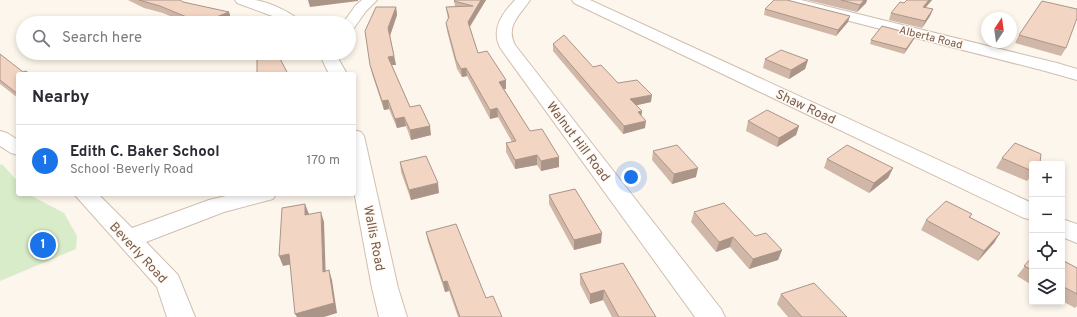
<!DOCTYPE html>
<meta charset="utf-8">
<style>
body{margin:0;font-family:Overpass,sans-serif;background:#f2f2f3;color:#2b2b33}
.controls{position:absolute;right:12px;bottom:12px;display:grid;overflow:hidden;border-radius:4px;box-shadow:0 2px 6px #0003}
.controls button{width:36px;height:36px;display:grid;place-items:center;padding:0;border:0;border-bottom:1px solid #e1e1e2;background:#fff;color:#2b2b33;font:20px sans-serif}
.compass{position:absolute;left:981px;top:12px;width:36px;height:36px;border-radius:50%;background:#fff;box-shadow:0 2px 6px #0003;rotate:13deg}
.you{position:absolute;left:631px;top:177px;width:14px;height:14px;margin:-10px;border:3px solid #fff;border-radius:50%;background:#1a73e8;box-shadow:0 0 0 6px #1a73e833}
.badge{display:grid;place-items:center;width:26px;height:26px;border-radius:50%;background:#1a73e8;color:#fff;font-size:13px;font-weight:700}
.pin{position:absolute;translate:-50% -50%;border:2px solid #fff;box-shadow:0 1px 4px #0006}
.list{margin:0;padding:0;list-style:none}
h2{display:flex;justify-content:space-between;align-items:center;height:52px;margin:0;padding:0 16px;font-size:17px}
h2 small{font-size:13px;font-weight:400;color:#7c7c81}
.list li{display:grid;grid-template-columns:26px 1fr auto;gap:12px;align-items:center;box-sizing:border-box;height:72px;padding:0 16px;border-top:1px solid #e1e1e2}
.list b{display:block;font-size:15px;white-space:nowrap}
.list p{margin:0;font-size:13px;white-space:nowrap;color:#7c7c81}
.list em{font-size:13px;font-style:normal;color:#7c7c81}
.icon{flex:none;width:22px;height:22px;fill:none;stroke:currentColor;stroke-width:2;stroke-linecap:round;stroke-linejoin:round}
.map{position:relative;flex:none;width:1077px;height:317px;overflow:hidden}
.search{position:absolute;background:#fff;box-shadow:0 2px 6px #0003;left:16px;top:16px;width:340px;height:44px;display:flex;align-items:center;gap:10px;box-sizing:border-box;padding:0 14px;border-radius:22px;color:#7c7c81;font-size:15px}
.panel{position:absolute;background:#fff;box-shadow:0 2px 6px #0003;left:16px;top:72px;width:340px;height:124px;border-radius:4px}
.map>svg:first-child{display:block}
.green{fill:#d8ecc9}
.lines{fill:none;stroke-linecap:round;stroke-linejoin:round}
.minor-casing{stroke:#d1beb0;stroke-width:2}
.minor{fill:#fff;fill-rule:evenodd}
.wall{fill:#d1b7a8}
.shaded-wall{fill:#aa9588}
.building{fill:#f3d5c3;stroke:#aa9588}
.labels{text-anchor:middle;stroke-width:3;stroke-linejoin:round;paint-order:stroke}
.far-street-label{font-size:11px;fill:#7a5c4d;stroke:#fffaf3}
.street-label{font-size:13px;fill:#7a5c4d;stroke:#fffaf3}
</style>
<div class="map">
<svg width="1077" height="317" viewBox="0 0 1077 317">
<rect width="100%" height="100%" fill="#fdf6ec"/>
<path class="green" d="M2,164L18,182V194H28L64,213L77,236L76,249L0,281V165Z"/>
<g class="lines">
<g class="minor-casing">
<path id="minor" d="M235,0C241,0 248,0 254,0C266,1 295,13 301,23H284L275,17L237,3Z
M362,0H377L366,11L354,28L349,30V23H343L356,5Z
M515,0H530C520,15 505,26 515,45L721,309L725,317H695L501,49C490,30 502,14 515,0Z
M572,0H590L1032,203V220L1024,218L574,3Z
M777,0H801L1057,63L1077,69V80L1045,71L779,3Z
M319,53H335L347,74H329Z
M354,130L361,132L364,136L398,288L407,317H379L372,288L354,191Z
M0,131L7,133L18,140V155L11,153L0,146Z
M74,194H98L132,228L209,200L234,194H276L273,199L224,212L146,242L178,275L195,317H167L157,287Z
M1062,219L1077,224V243L1062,237Z"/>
</g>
<use href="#minor" class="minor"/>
</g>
<path class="wall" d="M128,0H180L183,2L229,12L231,19L222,23H187L163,13L144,8Z
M486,0L470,27L478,53L506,89H504L530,131L559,167L541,171L537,165L515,169L506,152V143L512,142L498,117L490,119L467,76L462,77L457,69L447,31L446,23L448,19L447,14L446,7L455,6L454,1Z
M807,0H867L866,3L857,12Z
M932,0L925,8L933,9L930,16L922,28L889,20L891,13L904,3Z
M396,7L397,15L390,35L396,65H392L410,107L431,135L411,140L406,126L397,128L389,109L384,110L372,74L370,65Z
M765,9L848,22L836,36L764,15Z
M916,35L914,39L904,54L870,44L871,40Z
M1019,35L1066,48L1061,56L1015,43Z
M553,44L593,67L618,83L651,102L636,105L642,111L641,116L645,128L623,134L553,51Z
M249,53H277L288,74L257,60Z
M0,54L18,74V98L0,84Z
M765,59L808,60L805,69L789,79L763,68Z
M748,121L799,126L796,135L777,147L746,131Z
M653,151L696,177L672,184L652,160Z
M1002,158L1032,164V175L1027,181L996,168Z
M827,159L893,168L888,178L869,193L824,168Z
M400,162L439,193L411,200L401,172Z
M549,195L601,243L574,250L549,204Z
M694,212L755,236L782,250L778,260L749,269L730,247L716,252L691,222Z
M972,214L970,218L1000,233L994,243L978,261L921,230L926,220Z
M426,232L486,298L502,317H458L449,291L445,292L428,242Z
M1032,257V285L1017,276Z
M1062,260L1077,268V306L1075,308L1062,301Z
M580,274L656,317H612L603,300L590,304L580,284Z
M781,294L847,317H788L777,304Z"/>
<path class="shaded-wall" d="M308,0H358V1L310,7Z
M481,0H486L468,29V22Z
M864,0H867L866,3L857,12L860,5Z
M929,0H932L920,14L923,7Z
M396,7L397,15L390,36L388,28Z
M933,9L930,16L922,28L925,21Z
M229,12L231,19L222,23H201Z
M850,16L848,22L836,36L838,30Z
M916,35L914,39L904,54L906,49Z
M394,56L396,65H390L388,57Z
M808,60L805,69L789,79L791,70Z
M466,68L467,76L462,77L461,69Z
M506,80V89L499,90V82Z
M652,95L651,102L629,107L630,99Z
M388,100L389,109L384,110L382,101Z
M497,108L498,117L490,119V110Z
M642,111L641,119L638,112Z
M404,117L406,126L397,128L395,119Z
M646,121L645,128L623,134L624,126Z
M430,126L431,135L411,140L410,130Z
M799,126L796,135L777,147L779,138Z
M537,155V165L515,169V160Z
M559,157V167L541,171V161Z
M698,168L696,177L672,184L674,174Z
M893,168L888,178L869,193L874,183Z
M438,183L439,193L411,200L409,190Z
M305,204L309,214V225L305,215Z
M321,212L324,222L326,282L323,272Z
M602,233L601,243L574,250V240Z
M1000,233L994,243L978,261L984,251Z
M733,237L730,247L716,252L719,242Z
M782,250L778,260L749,269L753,259Z
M289,254L293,264L283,266L279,256Z
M329,270L332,280L337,313L324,317H297L295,314Z
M447,281L449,291L445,292L443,282Z
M604,290L603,300L590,304V294Z"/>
<path class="building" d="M139,0H180L183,2L229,12L201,23L160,6Z
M455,0H481L468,22L478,53L487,51L506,80L499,82L530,131L542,129L559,157L541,161L537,155L515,160L506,143L516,141L497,108L490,110L466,68L461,69L456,60L446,23L449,17L446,7L473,6L454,1Z
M774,0H787L850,16L838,30L765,9Z
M841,0H864L860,5Z
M907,0H929L923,7L933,9L925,21L891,13L900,2L904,3Z
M1042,1L1077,9V18L1066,48L1019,35Z
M376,7H396L388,28L394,56L388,57L410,107L420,105L430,126L410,130L404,117L395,119L388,100L382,101L370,65L365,31Z
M882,26L916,35L906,49L871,40Z
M564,35L593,67L601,65L618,83L637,80L652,95L630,99L642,111L638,112L646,121L624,126L553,44Z
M781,50L808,60L791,70L765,59Z
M256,53H277L288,74H257V60L263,58Z
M0,54L23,72L26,71L30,74H18V94L0,80Z
M767,110L799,126L779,138L748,121Z
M1015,143L1041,154L1040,163L1039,164H1032V171L1002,158Z
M677,145L698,168L674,174L653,151Z
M847,145L893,168L874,183L827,159Z
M426,156L438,183L409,190L400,162Z
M575,189L602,233L574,240L549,195Z
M946,201L972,214L969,217L1000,233L984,251L926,220Z
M724,203L755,236L766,233L782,250L753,259L733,237L719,242L694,212Z
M305,204V215L321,212L323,272L329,270L334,303L295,314L289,254L279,256L282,208Z
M456,224L486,298L493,296L502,317H460L447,281L443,282L426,232Z
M1032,257V270L1024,266Z
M1062,260L1077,268V294L1062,286Z
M623,263L656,317H619L604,290L590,294L580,274Z
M814,283L847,317H802L781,294Z"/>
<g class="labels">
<g class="far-street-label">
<text transform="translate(931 37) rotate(14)" y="4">Alberta Road</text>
</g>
<g class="street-label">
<text transform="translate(806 106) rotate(25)" y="5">Shaw Road</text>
<text transform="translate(579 141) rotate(53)" y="5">Walnut Hill Road</text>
<text transform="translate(375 238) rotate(79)" y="5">Wallis Road</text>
<text transform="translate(139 252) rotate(47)" y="5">Beverly Road</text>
</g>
</g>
</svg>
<div class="controls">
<button>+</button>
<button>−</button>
<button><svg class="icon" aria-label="locate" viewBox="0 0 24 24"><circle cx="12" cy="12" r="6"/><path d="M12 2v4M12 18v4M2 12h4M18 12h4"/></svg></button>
<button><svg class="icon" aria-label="layers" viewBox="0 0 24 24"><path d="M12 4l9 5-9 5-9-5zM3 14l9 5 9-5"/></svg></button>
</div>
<svg class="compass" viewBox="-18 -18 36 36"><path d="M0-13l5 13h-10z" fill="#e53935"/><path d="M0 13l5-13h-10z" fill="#7c7c81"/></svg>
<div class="you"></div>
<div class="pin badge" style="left:43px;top:245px">1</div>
<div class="search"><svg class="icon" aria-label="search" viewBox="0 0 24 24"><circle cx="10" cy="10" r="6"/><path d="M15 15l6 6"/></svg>Search here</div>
<section class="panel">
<h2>Nearby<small></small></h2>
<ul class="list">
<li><span class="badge">1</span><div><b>Edith C. Baker School</b><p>School · Beverly Road</p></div><em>170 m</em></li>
</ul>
</section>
</div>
